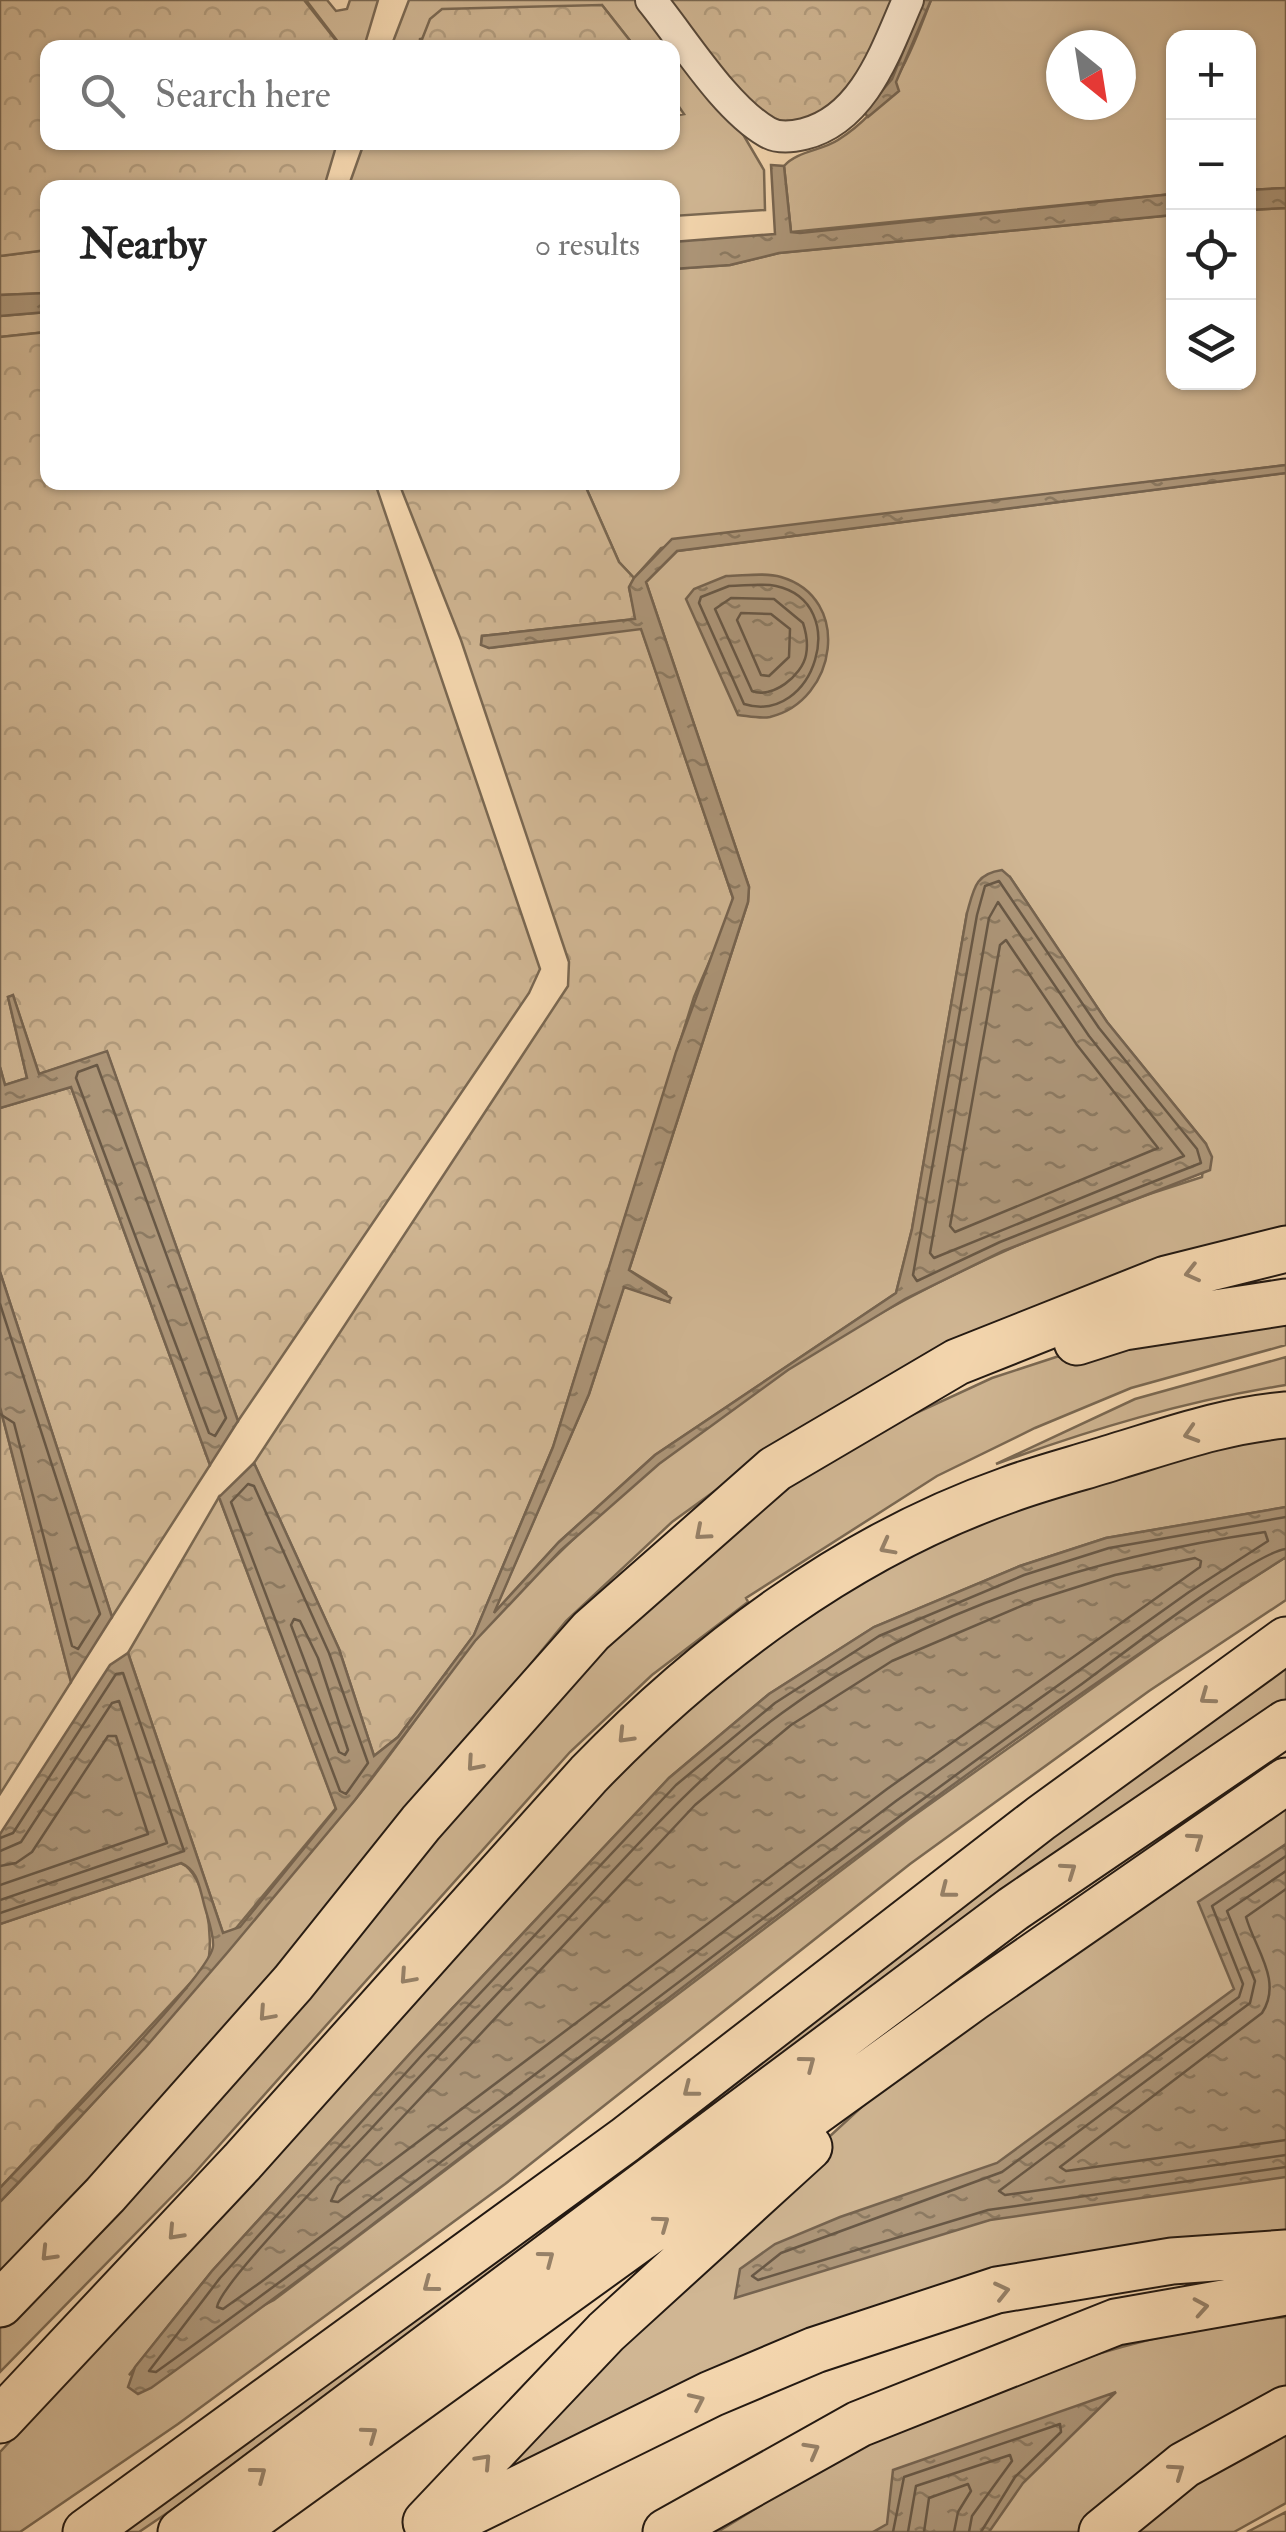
<!DOCTYPE html>
<meta charset="utf-8">
<style>
body{margin:0;font-family:"IM FELL Double Pica",serif;background:#f6f6f6;color:#222}
.controls{position:absolute;right:30px;top:30px;display:grid;overflow:hidden;border-radius:20px;box-shadow:0 2px 8px #0004}
.controls button{width:90px;height:90px;display:grid;place-items:center;padding:0;border:0;border-bottom:2px solid #e0e0e0;background:#fff;color:#222;font:50px sans-serif}
.compass{position:absolute;left:1046px;top:30px;width:90px;height:90px;border-radius:50%;background:#fff;box-shadow:0 2px 8px #0004;rotate:150deg}
.list{margin:0;padding:0;list-style:none}
h2{display:flex;justify-content:space-between;align-items:center;height:130px;margin:0;padding:0 40px;font-size:42px}
h2 small{font-size:32px;font-weight:400;color:#767676}
.icon{flex:none;width:55px;height:55px;fill:none;stroke:currentColor;stroke-width:2;stroke-linecap:round;stroke-linejoin:round}
.map{position:relative;flex:none;width:1286px;height:2532px;overflow:hidden}
.search{position:absolute;background:#fff;box-shadow:0 2px 8px #0004;left:40px;top:40px;width:640px;height:110px;display:flex;align-items:center;gap:25px;box-sizing:border-box;padding:0 35px;border-radius:20px;color:#767676;font-size:38px}
.panel{position:absolute;background:#fff;box-shadow:0 2px 8px #0004;left:40px;top:180px;width:640px;height:310px;border-radius:20px}
.map>svg:first-child{display:block}
.green{fill:#d0b693;stroke:#7a6852;stroke-width:2.5;fill-rule:evenodd}
.forest{fill:url(#forest-crowns);stroke:#7a6852;stroke-width:2.5}
.water{fill:url(#water-ripples);stroke:#766450;stroke-width:2.5}
.lines{fill:none;stroke-linecap:round;stroke-linejoin:round}
.shore{stroke:#685846;stroke-width:2.5}
.minor-casing{stroke:#574839;stroke-width:34}
.highway-casing{stroke:#231912;stroke-width:49}
.minor{stroke:#f8e4ca;stroke-width:30}
.highway{stroke:#f4d6ae;stroke-width:45}
.oneway{stroke:#968168}
</style>
<div class="map">
<svg width="1286" height="2532" viewBox="0 0 1286 2532">
<defs>
<pattern id="forest-crowns" width="20" height="18" patternUnits="userSpaceOnUse" patternTransform="scale(2.5)"><rect width="20" height="18" fill="#d0b693"/><path d="M2 6a3 3 0 1 1 6 0M12 15a3 3 0 1 1 6 0" fill="none" stroke="#b29c7e"/></pattern>
<pattern id="water-ripples" width="26" height="14" patternUnits="userSpaceOnUse" patternTransform="scale(2.5)"><rect width="26" height="14" fill="#ad9679"/><path d="M2 4q2-2 4 0t4 0M15 11q2-2 4 0t4 0" fill="none" stroke="#8c7a62"/></pattern>
</defs>
<rect width="100%" height="100%" fill="#f4d6ae"/>
<filter id="stains"><feTurbulence type="fractalNoise" baseFrequency=".002" numOctaves="4"/><feColorMatrix values="0 0 0 0 .2 0 0 0 0 .09 0 0 0 0 .02 0 0 0 .5 -.17"/></filter>
<radialGradient id="worn" r=".72"><stop offset=".6" stop-color="#630" stop-opacity="0"/><stop offset="1" stop-color="#630" stop-opacity=".3"/></radialGradient>
<path class="green" d="M306,0H327L336,11L347,9L350,0H378L364,47H342Z
M409,0H637L744,136L764,170L765,210L673,216L672,188H348L364,143L672,142L673,116L684,114L673,98L672,48L635,47L602,5L420,39L419,47H391Z
M931,0H1286V188L1249,190L1248,38H1174L1173,194L791,232L784,166C797,151 821,151 838,140C891,107 910,55 931,0ZM1061,45H1121V105H1061Z
M1286,208V465L708,536L661,548L634,578L619,562L584,483L672,482L673,269L730,265L779,253L1173,215L1174,382H1248L1249,210Z
M47,250V293L0,295V256Z
M47,312V332L0,337V316Z
M1286,473V1232L752,1464L672,1522L566,1621L309,1934L0,2279V2202C125,2074 238,1938 353,1802C397,1750 432,1693 475,1640C500,1610 531,1580 559,1553C737,1376 964,1250 1202,1177L1206,1144L1107,1022L1010,877L967,913L912,1229L896,1293L655,1455L559,1542L493,1614L589,1394L624,1286L669,1302L666,1292L629,1270L748,902L749,887L646,582L677,551Z
M1286,1309V1345L1131,1388L1035,1428L937,1476L746,1598L748,1602L652,1675L570,1752L191,2177L0,2372V2320L615,1629L799,1478L890,1425L992,1378L1108,1340Z
M1286,1357V1385C1185,1401 1092,1429 996,1464L1135,1399Z
M1286,1429V1507L1106,1538L1020,1566L874,1627L769,1694L669,1778L415,2048L212,2271L129,2375L274,2300L909,1819L1202,1610L1286,1557V1600L1149,1691L910,1864L505,2184L178,2424L20,2532H0V2452L351,2074L511,1885L653,1734L721,1675L901,1556L1008,1507Z
M1286,1664V1701L207,2486L139,2532H104Z
M1286,1806V2242L995,2280L446,2524L611,2338L931,2043Z
M1286,2317V2398L1080,2532H717C765,2504 812,2470 863,2447C994,2385 1141,2328 1286,2317Z
M1286,2430V2503L1234,2532H1126L1171,2493Z
M1286,2512V2532H1247Z"/>
<path class="forest" d="M0,0H304L341,47L48,48V142L337,143L324,187L48,188L47,250L0,256Z
M666,0H903L854,96L795,131L750,106Z
M602,5L635,47H419L430,19L442,9Z
M47,332L48,482L375,483L540,969L529,993L238,1421L107,1052L39,1074L13,996L8,997L27,1078L5,1085L0,1067V337Z
M399,483H584L619,562L634,578L629,588L636,619L482,636L481,644L489,648L641,628L733,898L729,917L694,997L553,1447L474,1635L398,1737L374,1756L339,1649L254,1463L568,986L569,962L461,640Z
M71,1087L210,1465L112,1617L0,1272V1108Z
M0,1407L71,1682L0,1794Z
M219,1497L336,1808L232,1933H223L128,1653Z
M181,1863C206,1874 215,1941 207,1965L0,2188V1924Z"/>
<path class="water" d="M924,0H931L896,82L899,91L868,117L864,112L892,79Z
M771,165L784,166L791,232L800,233L1173,194V215L779,253L730,265L673,269V242L775,234Z
M1286,188V208L1249,210V190Z
M47,293V312L0,316V295Z
M1286,465V473L677,551L646,582L749,887L748,902L629,1270L671,1298L669,1302L624,1287L589,1394L494,1613L559,1542L655,1455L896,1293L912,1229L967,913C974,888 975,874 1002,870L1010,877L1107,1022L1206,1144L1212,1157L1210,1170L1003,1251L905,1299L788,1370L659,1464L560,1551L475,1641L355,1800L227,1953L145,2048L0,2202V2188C31,2154 212,1975 213,1946C214,1932 206,1914 203,1900C199,1885 197,1870 181,1863L0,1924V1834L110,1665L128,1653L223,1933L240,1927L336,1809L219,1497L254,1463L339,1649L374,1756L398,1737L474,1635L553,1447L676,1052L733,898L641,629L489,648L481,645L482,636L635,619L629,587L634,578L672,539Z
M726,576C743,576 765,572 781,577C853,598 837,701 770,717C760,719 748,716 738,715L686,599L694,589Z
M13,995L39,1074L107,1051L238,1421L210,1465L71,1087L0,1108V1067L5,1085L27,1078L8,997Z
M0,1272L112,1617L71,1682L0,1407Z
M1286,1507V1557C890,1808 532,2115 151,2388L138,2394L128,2387L135,2367L212,2271L415,2048L669,1778L769,1694L874,1627L1020,1566L1106,1538Z
M1286,1844V2177L990,2220L735,2298L740,2269L775,2244L840,2217L997,2163L1234,1989L1198,1902Z
M1116,2392L1023,2483L989,2532H873L887,2524L893,2470Z"/>
<g class="lines">
<path class="shore" d="M729,586C744,586 762,583 776,586C853,603 814,726 744,704L699,603L701,597Z
M731,598L774,599L803,623C806,632 808,645 806,655C802,676 772,699 752,691L715,609Z
M741,613L771,614L790,629L789,657L769,676L761,675L737,620Z
M999,881L1099,1028L1197,1149L1201,1163L1000,1242L917,1281L913,1275L977,915L985,886Z
M998,902L1089,1036L1184,1156L934,1258L930,1253L989,918Z
M1006,940L1077,1045L1158,1148L955,1232L950,1226L1000,945Z
M97,1065L226,1418L215,1436L209,1433L76,1078L78,1072Z
M0,1304L100,1614L78,1649L72,1646L14,1423L0,1414
M248,1484L254,1486L329,1653L368,1763L346,1794L340,1791L231,1502Z
M1286,1517L1109,1548L1024,1575L879,1636L775,1703L676,1785L422,2055L220,2278L149,2371L156,2372C467,2149 766,1909 1079,1686C1113,1661 1254,1552 1286,1549
M1265,1532L1268,1541L1189,1592L896,1801L261,2282L223,2309L217,2307C220,2284 344,2158 369,2131C435,2059 503,1988 570,1917C637,1845 702,1771 782,1713C922,1609 1094,1557 1265,1532Z
M1195,1558L1201,1561L1200,1567L887,1789L338,2202L331,2201L338,2186L695,1805L791,1725L892,1661L1033,1601L1115,1575Z
M294,1619L300,1621L318,1658L348,1750L345,1755L339,1752L291,1625Z
M0,1838L13,1833L116,1674L123,1673L184,1851L0,1913
M0,1851L21,1842L112,1703L119,1701L167,1843L0,1900
M1286,1856L1212,1906L1243,1984L1239,1997L1002,2172L781,2253L752,2276L758,2280L988,2210L1286,2167
M0,1866L16,1863L32,1852L108,1736H116L148,1834L0,1885
M1286,1871L1227,1911L1255,1981L1250,2003L999,2191L1005,2195L1286,2155
M1286,1889L1246,1917C1255,1949 1283,1981 1262,2013L1060,2167L1066,2171L1286,2140
M893,2532L904,2477L1060,2424L1061,2432L1015,2477L981,2532
M908,2532L916,2486L1010,2455L1012,2461L972,2516L969,2532
M924,2532L929,2498L968,2484L971,2491L958,2512L954,2532"/>
<g class="minor-casing">
<path id="minor" d="M651,0C683,39 724,107 767,132C777,138 792,137 804,134C864,119 886,50 908,0"/>
</g>
<g class="highway-casing">
<path id="highway" d="M1077,1342L1124,1327L1286,1302
M0,2304L105,2195L293,1983L421,1823L591,1631L775,1469L957,1362L1166,1279L1286,1249
M0,2420L242,2162L589,1774C705,1654 848,1546 1008,1490C1043,1477 1080,1468 1117,1456C1173,1439 1227,1420 1286,1415
M426,2522L606,2332L809,2147
M86,2532L625,2140L1041,1818L1286,1640
M181,2532L1013,1909L1286,1723
M233,2532L973,1998L1286,1781
M431,2532L711,2394L815,2350L997,2290L1172,2261L1286,2253
M666,2532L859,2424L1116,2322L1286,2292
M1102,2532L1184,2465L1286,2409"/>
</g>
<use href="#minor" class="minor"/>
<use href="#highway" class="highway"/>
</g>
<defs><path id="oneway-chevron" d="M-2-3.5L2.5 0L-2 3.5" fill="none" stroke-width="1.6" stroke-linecap="round" stroke-linejoin="round" transform="scale(2.5)"/></defs>
<g class="oneway">
<use href="#oneway-chevron" transform="translate(1192 1273) rotate(166)"/>
<use href="#oneway-chevron" transform="translate(1191 1434) rotate(163)"/>
<use href="#oneway-chevron" transform="translate(702 1533) rotate(139)"/>
<use href="#oneway-chevron" transform="translate(887 1547) rotate(152)"/>
<use href="#oneway-chevron" transform="translate(1207 1697) rotate(144)"/>
<use href="#oneway-chevron" transform="translate(625 1736) rotate(134)"/>
<use href="#oneway-chevron" transform="translate(474 1764) rotate(131)"/>
<use href="#oneway-chevron" transform="translate(1196 1840) rotate(-35)"/>
<use href="#oneway-chevron" transform="translate(1069 1870) rotate(-35)"/>
<use href="#oneway-chevron" transform="translate(947 1891) rotate(142)"/>
<use href="#oneway-chevron" transform="translate(407 1977) rotate(132)"/>
<use href="#oneway-chevron" transform="translate(266 2014) rotate(132)"/>
<use href="#oneway-chevron" transform="translate(808 2063) rotate(-37)"/>
<use href="#oneway-chevron" transform="translate(690 2090) rotate(142)"/>
<use href="#oneway-chevron" transform="translate(662 2223) rotate(-36)"/>
<use href="#oneway-chevron" transform="translate(175 2233) rotate(133)"/>
<use href="#oneway-chevron" transform="translate(48 2254) rotate(134)"/>
<use href="#oneway-chevron" transform="translate(547 2258) rotate(-37)"/>
<use href="#oneway-chevron" transform="translate(430 2285) rotate(143)"/>
<use href="#oneway-chevron" transform="translate(1002 2291) rotate(-13)"/>
<use href="#oneway-chevron" transform="translate(1201 2307) rotate(-10)"/>
<use href="#oneway-chevron" transform="translate(697 2401) rotate(-25)"/>
<use href="#oneway-chevron" transform="translate(370 2434) rotate(-36)"/>
<use href="#oneway-chevron" transform="translate(812 2450) rotate(-29)"/>
<use href="#oneway-chevron" transform="translate(484 2461) rotate(-47)"/>
<use href="#oneway-chevron" transform="translate(1177 2471) rotate(-35)"/>
<use href="#oneway-chevron" transform="translate(259 2474) rotate(-37)"/>
</g>
<rect width="100%" height="100%" filter="url(#stains)"/>
<rect width="100%" height="100%" fill="url(#worn)"/>
</svg>
<div class="controls">
<button>+</button>
<button>−</button>
<button><svg class="icon" aria-label="locate" viewBox="0 0 24 24"><circle cx="12" cy="12" r="6"/><path d="M12 2v4M12 18v4M2 12h4M18 12h4"/></svg></button>
<button><svg class="icon" aria-label="layers" viewBox="0 0 24 24"><path d="M12 4l9 5-9 5-9-5zM3 14l9 5 9-5"/></svg></button>
</div>
<svg class="compass" viewBox="-18 -18 36 36"><path d="M0-13l5 13h-10z" fill="#e53935"/><path d="M0 13l5-13h-10z" fill="#767676"/></svg>
<div class="search"><svg class="icon" aria-label="search" viewBox="0 0 24 24"><circle cx="10" cy="10" r="6"/><path d="M15 15l6 6"/></svg>Search here</div>
<section class="panel">
<h2>Nearby<small>0 results</small></h2>
<ul class="list">
</ul>
</section>
</div>
